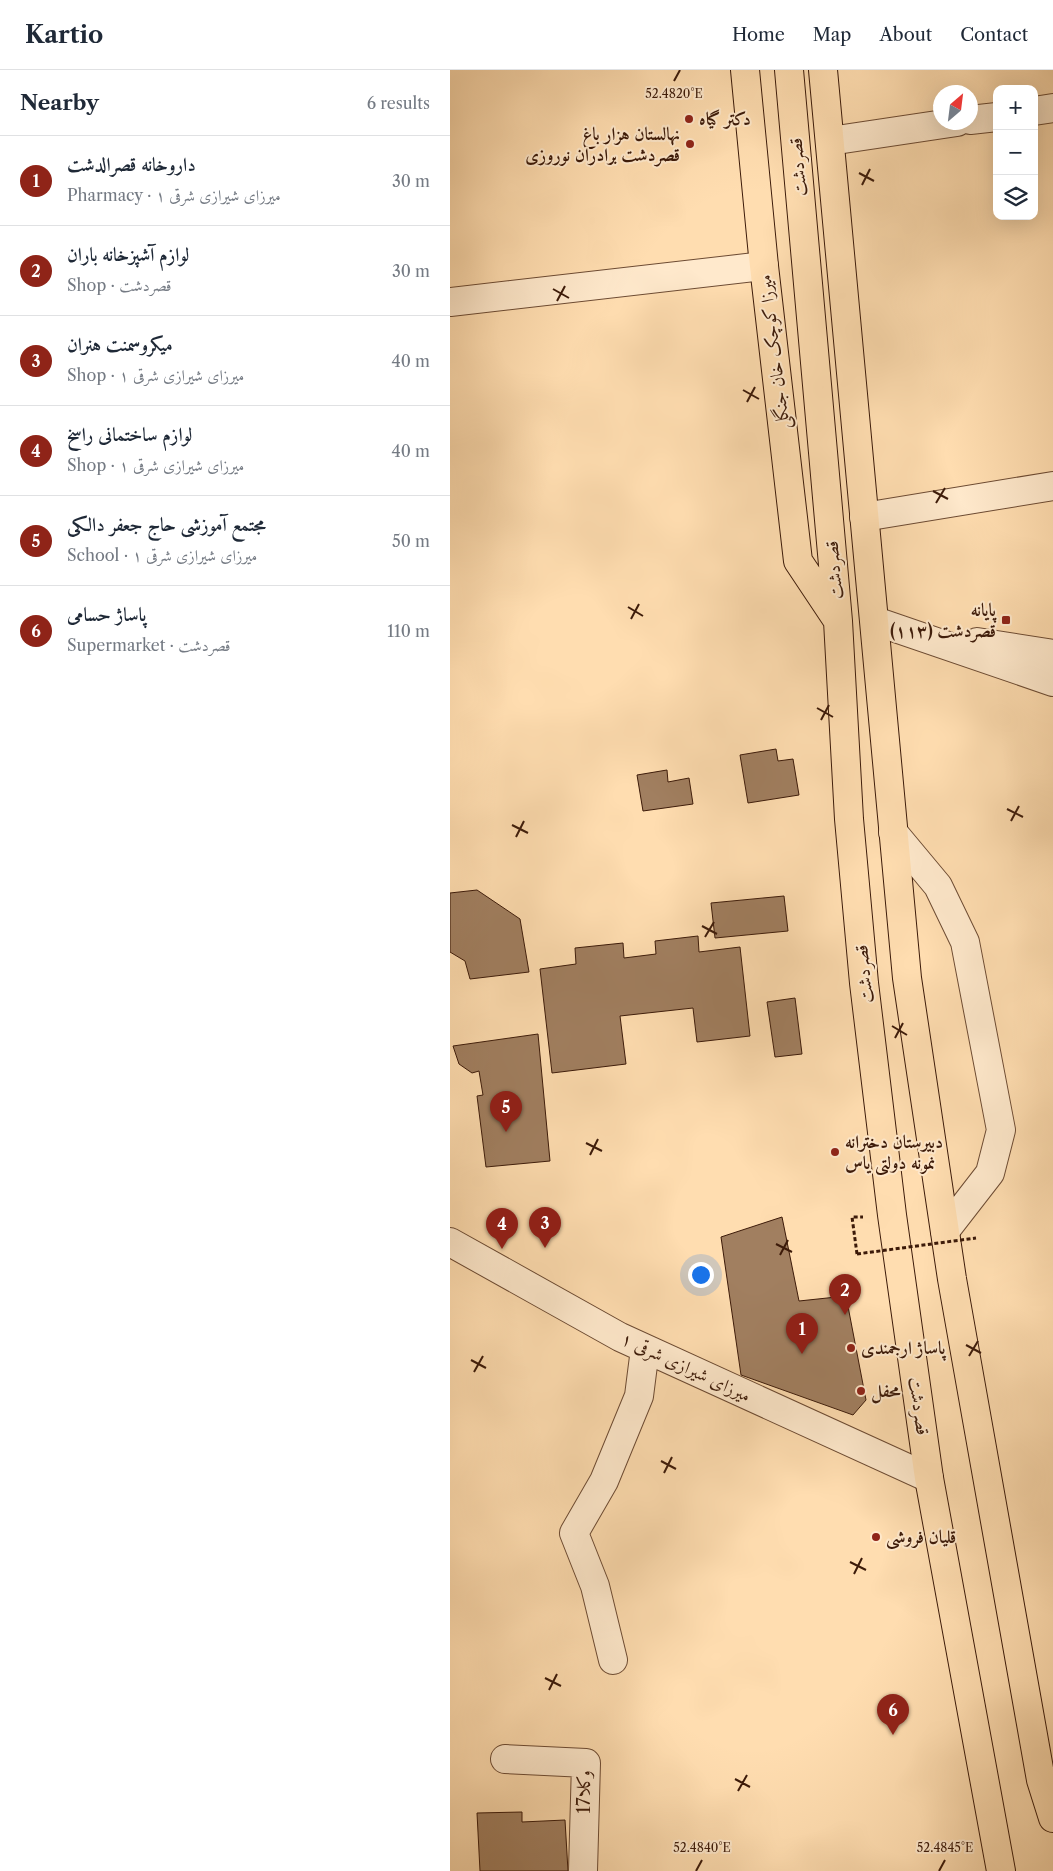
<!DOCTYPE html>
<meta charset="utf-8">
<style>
body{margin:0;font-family:"Libre Caslon Text",Amiri,serif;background:#f6f6f7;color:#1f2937}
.controls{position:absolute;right:15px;top:15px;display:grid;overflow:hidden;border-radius:10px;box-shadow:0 5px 20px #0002}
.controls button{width:45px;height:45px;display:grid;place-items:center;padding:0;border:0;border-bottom:1px solid #e0e1e3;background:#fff;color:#1f2937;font:25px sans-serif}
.compass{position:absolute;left:483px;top:15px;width:45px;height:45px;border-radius:50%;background:#fff;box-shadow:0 5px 20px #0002;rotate:28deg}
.you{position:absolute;left:250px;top:1204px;width:18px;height:18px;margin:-12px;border:4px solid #fff;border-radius:50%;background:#1a73e8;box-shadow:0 0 0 8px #1a73e833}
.badge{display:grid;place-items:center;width:32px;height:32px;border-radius:50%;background:#8f2418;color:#fff;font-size:16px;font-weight:700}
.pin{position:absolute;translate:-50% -41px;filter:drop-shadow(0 1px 2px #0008)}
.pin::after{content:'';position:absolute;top:26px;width:18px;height:15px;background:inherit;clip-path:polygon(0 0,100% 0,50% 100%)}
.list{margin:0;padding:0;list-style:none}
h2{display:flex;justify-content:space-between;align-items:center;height:65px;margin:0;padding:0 20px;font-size:21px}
h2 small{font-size:16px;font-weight:400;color:#747a83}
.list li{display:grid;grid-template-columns:32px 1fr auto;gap:15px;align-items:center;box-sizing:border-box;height:90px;padding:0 20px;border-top:1px solid #e0e1e3}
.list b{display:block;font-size:19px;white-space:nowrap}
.list p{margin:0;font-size:16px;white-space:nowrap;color:#747a83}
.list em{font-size:16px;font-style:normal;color:#747a83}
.icon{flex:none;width:28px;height:28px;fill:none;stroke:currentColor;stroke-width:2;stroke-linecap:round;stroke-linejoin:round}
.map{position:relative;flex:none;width:603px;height:1801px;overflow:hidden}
header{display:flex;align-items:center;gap:30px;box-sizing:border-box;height:70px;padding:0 25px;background:#fff;border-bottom:1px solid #e0e1e3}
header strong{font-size:24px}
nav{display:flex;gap:28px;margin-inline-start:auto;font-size:18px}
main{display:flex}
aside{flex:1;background:#fff}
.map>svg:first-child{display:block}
.building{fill:#a17f60;stroke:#3c1a09}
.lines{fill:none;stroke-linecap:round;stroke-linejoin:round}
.minor-casing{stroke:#6d4b33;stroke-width:30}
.major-casing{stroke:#3c1a09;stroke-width:30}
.path{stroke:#3c1a09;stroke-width:3;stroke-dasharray:4 2.5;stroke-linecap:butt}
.minor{stroke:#ffe9cc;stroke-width:28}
.major{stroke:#ffddb0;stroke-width:28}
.path-bridge{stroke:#3c1a09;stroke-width:3;stroke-dasharray:4 2.5;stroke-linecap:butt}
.ticks{fill:none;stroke:#3c1a09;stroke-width:2}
.poi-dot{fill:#8f2418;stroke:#ffe9cc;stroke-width:2}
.labels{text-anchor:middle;stroke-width:4;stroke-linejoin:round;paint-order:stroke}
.poi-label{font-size:18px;font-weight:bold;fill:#3c1a09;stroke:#ffe9cc;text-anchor:start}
.street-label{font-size:18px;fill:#3c1a09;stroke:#ffe9cc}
.ticks-label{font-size:12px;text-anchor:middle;fill:#3c1a09;stroke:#ffe9cc;stroke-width:4;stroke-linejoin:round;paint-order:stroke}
</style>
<header>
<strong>Kartio</strong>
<nav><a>Home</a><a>Map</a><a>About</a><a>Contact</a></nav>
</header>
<main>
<aside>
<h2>Nearby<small>6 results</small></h2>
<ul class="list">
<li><span class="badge">1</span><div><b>داروخانه قصرالدشت</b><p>Pharmacy · ۱ میرزای شیرازی شرقی</p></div><em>30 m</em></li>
<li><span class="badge">2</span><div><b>لوازم آشپزخانه باران</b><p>Shop · قصردشت</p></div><em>30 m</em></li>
<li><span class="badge">3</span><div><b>میکروسمنت هنران</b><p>Shop · ۱ میرزای شیرازی شرقی</p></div><em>40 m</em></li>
<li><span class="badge">4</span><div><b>لوازم ساختمانی راسخ</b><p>Shop · ۱ میرزای شیرازی شرقی</p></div><em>40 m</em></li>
<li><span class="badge">5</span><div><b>مجتمع آموزشی حاج جعفر دالکی</b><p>School · ۱ میرزای شیرازی شرقی</p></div><em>50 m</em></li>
<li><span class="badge">6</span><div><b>پاساژ حسامی</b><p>Supermarket · قصردشت</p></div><em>110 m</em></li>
</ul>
</aside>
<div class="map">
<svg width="603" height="1801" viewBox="0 0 603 1801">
<rect width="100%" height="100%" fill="#ffddb0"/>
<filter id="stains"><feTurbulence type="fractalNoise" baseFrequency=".004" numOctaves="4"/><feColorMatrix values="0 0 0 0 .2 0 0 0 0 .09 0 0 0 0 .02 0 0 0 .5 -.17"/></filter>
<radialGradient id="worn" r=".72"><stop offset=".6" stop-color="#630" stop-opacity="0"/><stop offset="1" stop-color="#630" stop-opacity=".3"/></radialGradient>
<path class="building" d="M326,679L328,691L343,689L349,725L298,733L290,685Z
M217,700L218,712L239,708L243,734L193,741L187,705Z
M27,820L70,849L79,902L20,909L15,891L0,882V823Z
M334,826L338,861L265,868L261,833Z
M248,866L249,882L290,877L300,966L247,972L243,938L170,946L176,994L102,1003L90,899L126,894L125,878L173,873L174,888L206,884L205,871Z
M345,928L352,984L325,987L317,932Z
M88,964L100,1091L36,1097L27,1026L33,1025L29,1001L22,1003L9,994L3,976Z
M332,1147L349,1231L396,1226L416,1330L403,1345L291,1305L271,1167Z
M72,1742V1752L115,1750L118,1801H30L27,1743Z"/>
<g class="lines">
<g class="minor-casing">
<path id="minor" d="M584,41L603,38
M520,50L547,47
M380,71L507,52
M0,232L314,196
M414,447L603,416
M425,551L603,612
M527,572L603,584
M443,762L488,816L515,872L551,1060L540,1103L495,1161
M0,1172L170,1267L479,1408
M163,1590L145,1516L124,1463L154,1411L189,1326L195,1279
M55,1689L136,1693L133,1801"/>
</g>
<g class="major-casing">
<path id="major" d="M295,0L314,196L348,491L386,548
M339,0L388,551L399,749L414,913L442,1145L479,1408L551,1801
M373,0L457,908L502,1209L591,1710L603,1748"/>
</g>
<path class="path" d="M407,1184L402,1147H413"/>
<use href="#minor" class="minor"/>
<use href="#major" class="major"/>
<path class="path-bridge" d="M407,1184L526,1168"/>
</g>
<path class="ticks" d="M224,11L230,0M409,103L424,111M412,115L420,99M103,219L119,228M107,231L115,216M293,320L309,329M297,332L305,317M483,421L498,429M486,433L495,418M178,537L193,546M181,549L189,534M367,638L383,647M371,650L379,635M557,739L573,747M561,751L569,736M62,755L78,763M66,767L74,751M252,856L267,864M255,867L264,852M442,956L457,965M445,968L453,953M136,1073L152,1081M140,1085L148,1069M326,1174L342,1182M330,1185L338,1170M516,1275L531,1283M519,1286L528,1271M21,1290L36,1298M24,1302L33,1286M211,1391L226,1399M214,1403L222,1387M400,1492L416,1500M404,1504L412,1488M95,1608L111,1616M99,1620L107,1604M285,1709L300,1717M288,1721L297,1705M246,1801L252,1790M489,1801L495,1790"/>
<g class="poi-dot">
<circle cx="239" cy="49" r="5"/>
<circle cx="240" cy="74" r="5"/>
<rect x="551" y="545" width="10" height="10" rx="2.5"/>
<circle cx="385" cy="1082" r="5"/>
<circle cx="401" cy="1278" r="5"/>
<circle cx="411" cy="1321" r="5"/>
<circle cx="426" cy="1467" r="5"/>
</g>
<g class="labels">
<g class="poi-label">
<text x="249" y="55">دکتر گیاه</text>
<text x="230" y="70" text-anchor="end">نهالستان هزار باغ<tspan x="230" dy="21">قصردشت برادران نوروزی</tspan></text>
<text x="546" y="546" text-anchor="end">پایانه<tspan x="546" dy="21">قصردشت (۱۱۳)</tspan></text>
<text x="395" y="1078">دبیرستان دخترانه<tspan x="395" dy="21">نمونه دولتی یاس</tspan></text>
<text x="411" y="1284">پاساژ ارجمندی</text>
<text x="421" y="1327">محفل</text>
<text x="436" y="1473">قلیان فروشی</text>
</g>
<g class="street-label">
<text transform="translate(348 97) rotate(-95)" y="6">قصردشت</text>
<text transform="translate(324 282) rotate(-97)" y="6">میرزا کوچک خان جنگلی</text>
<text transform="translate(384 500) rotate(-95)" y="6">قصردشت</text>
<text transform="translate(414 904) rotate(-96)" y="6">قصردشت</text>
<text transform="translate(236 1297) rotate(25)" y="6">۱ میرزای شیرازی شرقی</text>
<text transform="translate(469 1336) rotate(82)" y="6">قصردشت</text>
<text transform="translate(134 1722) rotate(-90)" y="6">17وکلا</text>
</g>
</g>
<g class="ticks-label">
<text x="224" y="28">52.4820°E</text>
<text x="252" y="1782">52.4840°E</text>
<text x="495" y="1782">52.4845°E</text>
</g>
<rect width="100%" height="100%" filter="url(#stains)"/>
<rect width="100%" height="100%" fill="url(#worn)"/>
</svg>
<div class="controls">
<button>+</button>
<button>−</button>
<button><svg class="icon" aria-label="layers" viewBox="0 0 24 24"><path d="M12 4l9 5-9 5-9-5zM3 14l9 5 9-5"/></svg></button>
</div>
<svg class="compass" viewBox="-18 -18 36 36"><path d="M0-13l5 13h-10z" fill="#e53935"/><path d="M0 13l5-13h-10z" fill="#747a83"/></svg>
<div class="you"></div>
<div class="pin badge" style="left:352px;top:1284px">1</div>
<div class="pin badge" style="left:395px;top:1245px">2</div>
<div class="pin badge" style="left:95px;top:1178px">3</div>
<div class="pin badge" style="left:52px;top:1179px">4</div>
<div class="pin badge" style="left:56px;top:1062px">5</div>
<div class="pin badge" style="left:443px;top:1665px">6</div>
</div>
</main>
